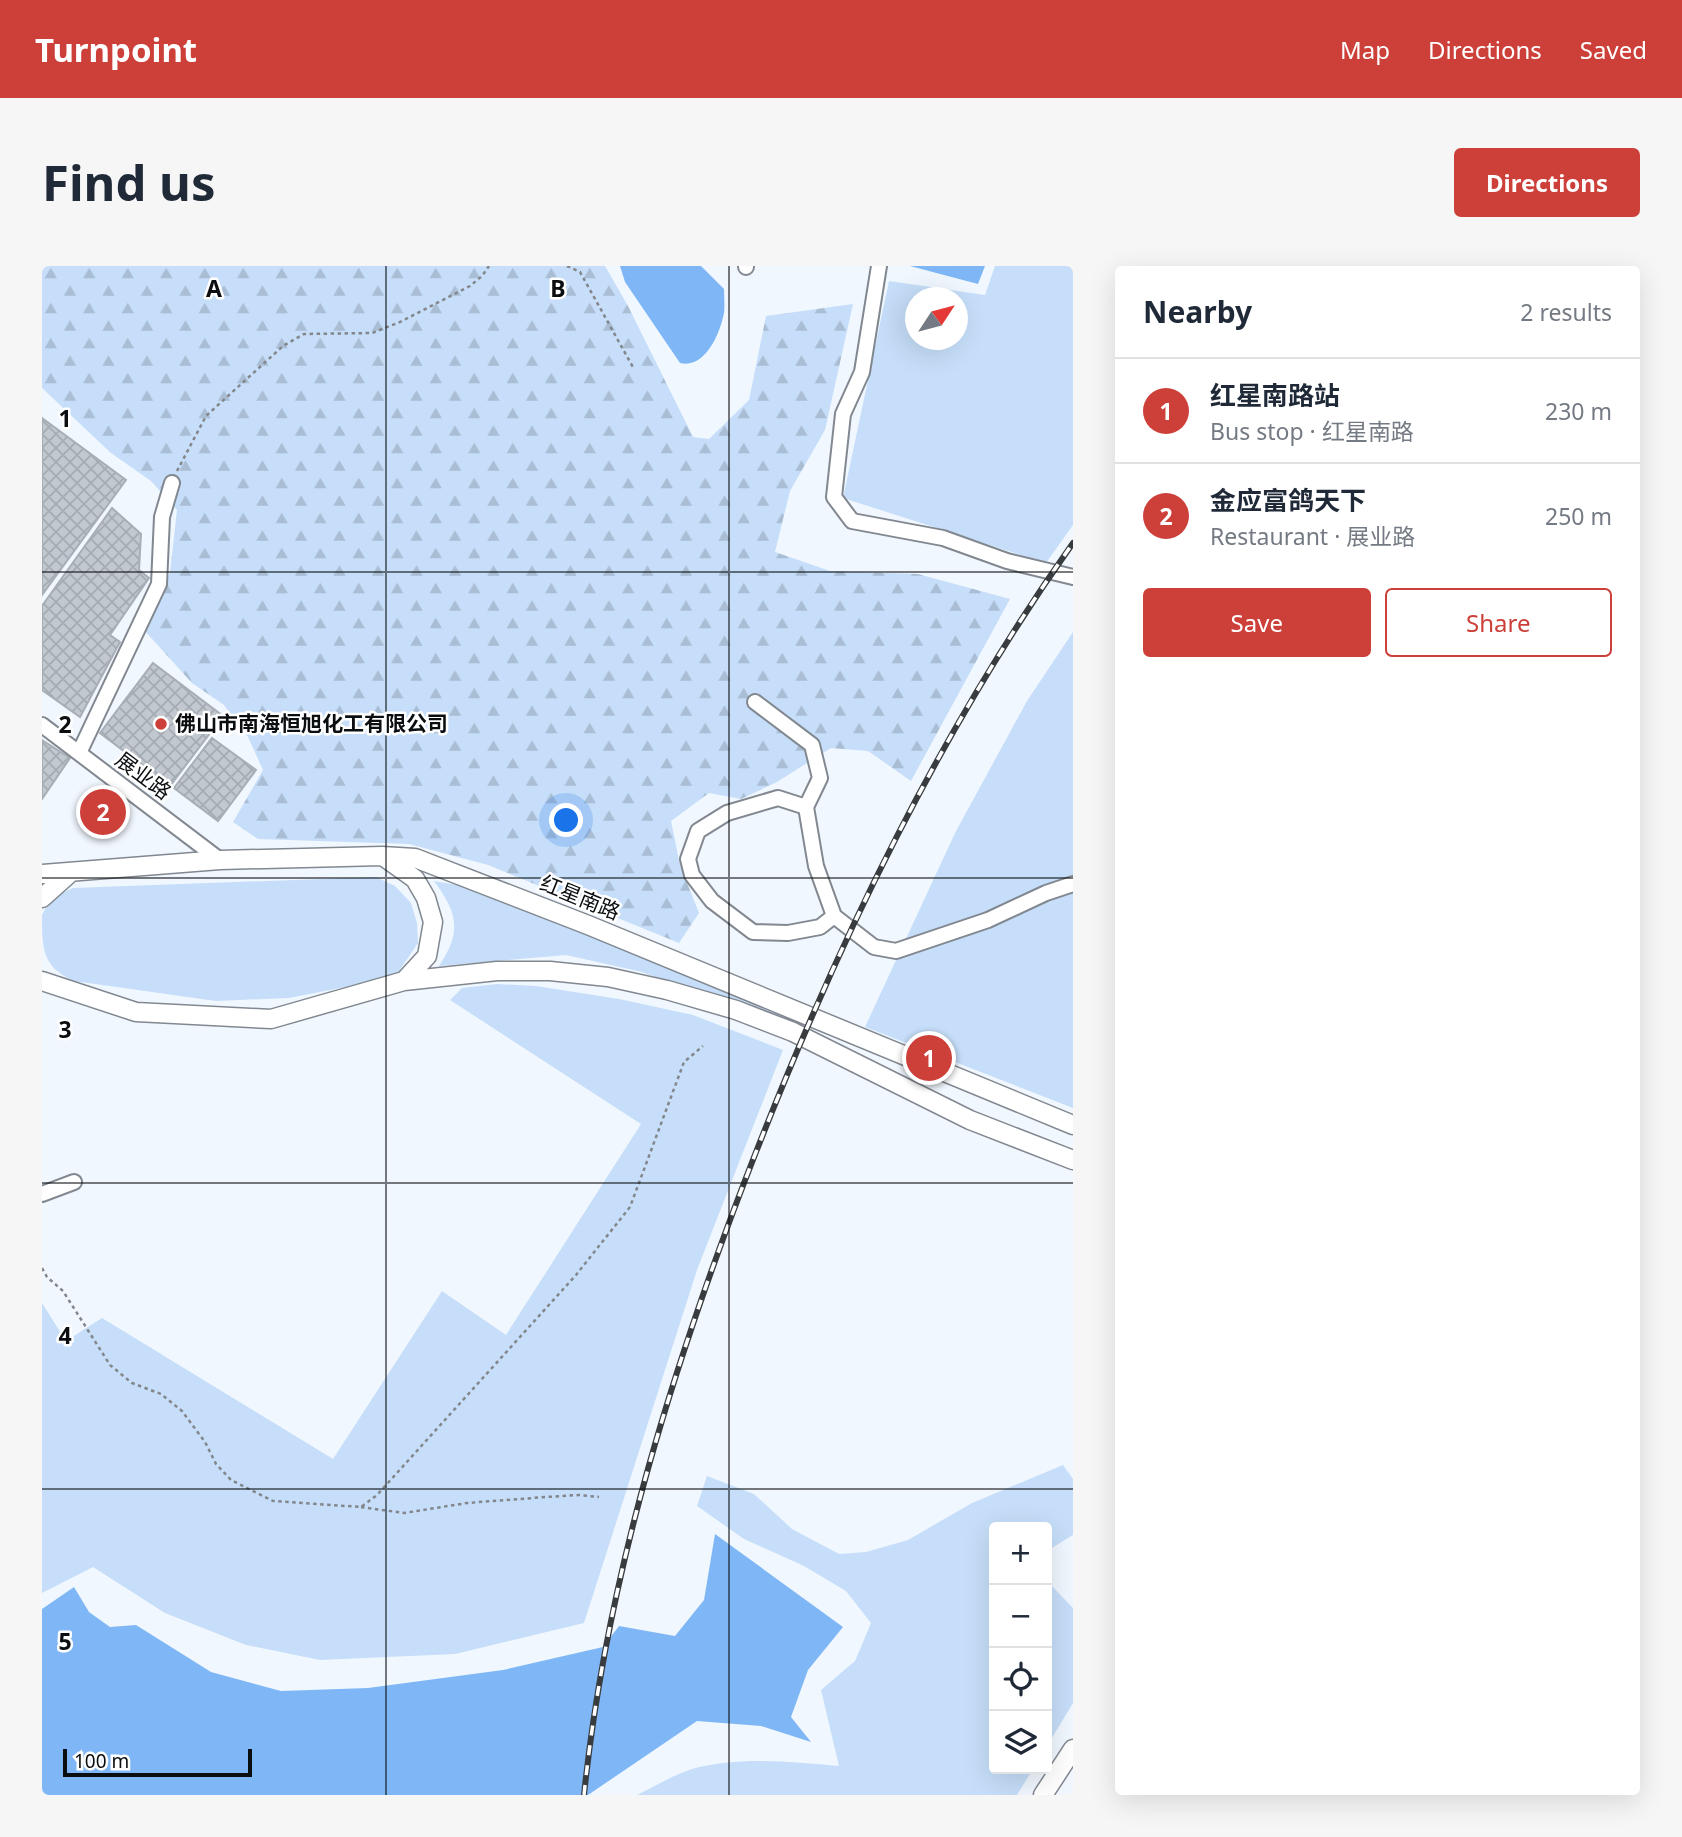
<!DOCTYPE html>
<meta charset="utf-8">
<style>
body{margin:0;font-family:"Noto Sans","Noto Sans SC",sans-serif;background:#f6f6f7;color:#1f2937}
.controls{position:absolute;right:21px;bottom:21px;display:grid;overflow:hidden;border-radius:7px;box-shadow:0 7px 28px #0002}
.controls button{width:63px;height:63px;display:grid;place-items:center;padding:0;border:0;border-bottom:2px solid #e0e1e3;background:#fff;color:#1f2937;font:35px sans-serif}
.compass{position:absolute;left:863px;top:21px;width:63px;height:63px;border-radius:50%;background:#fff;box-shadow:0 7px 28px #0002;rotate:54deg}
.scale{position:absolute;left:21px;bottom:18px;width:189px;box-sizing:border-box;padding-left:7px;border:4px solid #0b0e10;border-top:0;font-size:19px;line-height:24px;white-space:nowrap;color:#0b0e10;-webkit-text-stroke:5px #fff;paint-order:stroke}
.you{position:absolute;left:525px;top:555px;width:24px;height:24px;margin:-18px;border:5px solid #fff;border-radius:50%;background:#1a73e8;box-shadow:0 0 0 10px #1a73e833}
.badge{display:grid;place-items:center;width:46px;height:46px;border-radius:50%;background:#cd3f39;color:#fff;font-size:23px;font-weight:700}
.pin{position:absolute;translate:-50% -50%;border:4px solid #fff;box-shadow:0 2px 7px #0006}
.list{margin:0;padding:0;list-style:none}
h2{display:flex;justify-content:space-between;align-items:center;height:91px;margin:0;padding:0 28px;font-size:30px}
h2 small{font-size:23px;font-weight:400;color:#747a83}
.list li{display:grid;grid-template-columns:46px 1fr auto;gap:21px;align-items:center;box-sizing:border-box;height:105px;padding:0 28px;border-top:2px solid #e0e1e3}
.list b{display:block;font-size:26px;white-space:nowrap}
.list p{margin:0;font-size:23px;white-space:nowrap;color:#747a83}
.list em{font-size:23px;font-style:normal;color:#747a83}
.actions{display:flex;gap:14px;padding:21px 28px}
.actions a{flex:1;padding:16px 0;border:2px solid #cd3f39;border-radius:7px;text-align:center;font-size:24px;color:#cd3f39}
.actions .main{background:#cd3f39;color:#fff}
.icon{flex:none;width:38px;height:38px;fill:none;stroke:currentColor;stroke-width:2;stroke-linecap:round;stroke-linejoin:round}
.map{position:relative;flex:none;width:1031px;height:1529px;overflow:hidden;border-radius:7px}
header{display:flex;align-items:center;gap:42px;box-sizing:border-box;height:98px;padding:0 35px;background:#cd3f39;color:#fff}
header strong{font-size:33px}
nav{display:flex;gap:38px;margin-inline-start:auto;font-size:24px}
.intro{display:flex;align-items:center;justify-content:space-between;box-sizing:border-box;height:168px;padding:0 42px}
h1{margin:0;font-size:49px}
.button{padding:18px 32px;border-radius:7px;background:#cd3f39;color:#fff;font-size:24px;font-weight:700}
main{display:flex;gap:42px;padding:0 42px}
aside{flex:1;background:#fff;border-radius:7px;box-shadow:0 7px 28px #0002}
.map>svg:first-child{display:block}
.grass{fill:#c6def9;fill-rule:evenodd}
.forest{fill:url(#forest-firs)}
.water{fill:#7fb7f6}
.building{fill:url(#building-cross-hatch);stroke:#a8aeb6;stroke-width:2}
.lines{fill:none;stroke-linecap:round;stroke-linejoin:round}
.minor-casing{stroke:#828890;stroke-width:18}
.major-casing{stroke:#828890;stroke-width:21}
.path{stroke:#83878c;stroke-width:2.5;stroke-dasharray:3.5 3.5;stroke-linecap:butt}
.minor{stroke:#fff;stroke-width:14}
.major{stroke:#fff;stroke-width:18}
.rail-casing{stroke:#383c3f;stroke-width:6}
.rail{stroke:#fff;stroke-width:3.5;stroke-dasharray:10;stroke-linecap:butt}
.grid{fill:none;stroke:#0b0e10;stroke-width:2;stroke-opacity:0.55}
.poi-dot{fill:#cd3f39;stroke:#fff;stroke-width:2.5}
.labels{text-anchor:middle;stroke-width:5;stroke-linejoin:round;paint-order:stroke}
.poi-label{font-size:21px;font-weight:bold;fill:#0b0e10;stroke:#fff;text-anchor:start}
.street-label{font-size:21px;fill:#0b0e10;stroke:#fff}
.grid-label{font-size:23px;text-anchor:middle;font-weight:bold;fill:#0b0e10;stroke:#fff;stroke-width:5;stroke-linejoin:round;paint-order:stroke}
</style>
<header>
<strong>Turnpoint</strong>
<nav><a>Map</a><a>Directions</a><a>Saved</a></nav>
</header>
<div class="intro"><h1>Find us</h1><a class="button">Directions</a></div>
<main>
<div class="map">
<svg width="1031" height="1529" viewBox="0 0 1031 1529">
<defs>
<pattern id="forest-firs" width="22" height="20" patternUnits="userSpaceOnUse" patternTransform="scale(1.75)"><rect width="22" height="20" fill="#c6def9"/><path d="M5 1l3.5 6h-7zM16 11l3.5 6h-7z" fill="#a9bdd4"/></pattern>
<pattern id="building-cross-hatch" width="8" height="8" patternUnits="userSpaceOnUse" patternTransform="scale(1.75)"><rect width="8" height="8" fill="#c1c8d0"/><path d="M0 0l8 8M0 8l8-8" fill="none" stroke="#a4abb2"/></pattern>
</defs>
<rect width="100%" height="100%" fill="#f1f7fe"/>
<path class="grass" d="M953,0H1031V259L1004,297L801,232L847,15L943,29ZM874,32H916V74H874Z
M1031,366V842L823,761L913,567L985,435Z
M334,611L353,620L369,637L375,657L376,677L355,708L344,713L247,732L174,735L32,715C0,701 0,682 0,649C7,635 17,628 31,622Z
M392,615L421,620L528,657L759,757L756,764L600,706L524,689L397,700C420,665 416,648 392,615Z
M455,718L494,720L577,733L651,749L741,784L655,1004L542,1357L413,1388L278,1394L204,1379L123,1347L51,1301L0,1327V1037L24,1075L60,1052L291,1193L400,1025L464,1069L599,858L408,734L420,722Z
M1021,1199L1031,1213V1269L1005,1285V1261H952V1503H991L975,1529H595C612,1521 631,1509 650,1503C699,1490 748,1496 797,1500L779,1424L813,1395L829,1357L804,1325L762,1300L702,1273L655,1240L665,1210L712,1228L750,1263L797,1288L824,1286L866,1274L930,1237Z
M1005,1315L1031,1342V1437L1005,1480Z"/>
<path class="forest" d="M0,0H563L586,40L651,171L667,173L707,134L724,50L811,38L783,164L748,225L733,286L788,305L876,308L968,333L869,515L826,485L789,482L735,516L699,533L667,527L629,555L638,599L657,647L637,677L446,599L367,578L216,573L191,556L221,504L206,471L182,439L150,417L102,364L115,341L128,306L135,244L109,215L69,187L0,122Z"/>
<path class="water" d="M578,0H659L682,23C682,31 683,40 682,47C678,68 663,103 638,97L583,16Z
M868,0H943L936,18Z
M673,1268L801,1361L766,1404L749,1451L769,1476L719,1460L655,1455L546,1529H0V1343L32,1321L47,1346L68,1361L94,1359L169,1406L239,1425L326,1422L461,1404L561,1381L577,1360L633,1370L662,1334Z"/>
<path class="building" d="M0,152L84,214L0,329Z
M70,242L99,268L97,304L107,312L68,369L78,376L38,451L0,424V340Z
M111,397L181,450L128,520L58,467Z
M170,472L214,504L176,555L132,522Z
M0,474L28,492L0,533Z"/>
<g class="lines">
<g class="minor-casing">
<path id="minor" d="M704,0V1
M837,0L820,106L801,148L792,231L810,255L901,272L965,295L1031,311
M713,436L770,479L778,512L764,541L774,600L792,650L832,681L854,685L946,654L1004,627L1031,618
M0,459L178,594
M37,487L117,318L120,251L130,217
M764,541L736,532L685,547L656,565L646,593L650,609L670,635L711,666L746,667L778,661L792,650
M0,928L32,916"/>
</g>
<g class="major-casing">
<path id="major" d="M342,591L373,613L384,632L391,656L385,690L362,715
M0,608L178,594L340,590L373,592L546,659L1031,859
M0,632L28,607
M0,715L94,746L229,753L362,715L455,705H508L566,711L625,724L694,744L751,766L928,854L1031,894
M1001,1529L1031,1483"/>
</g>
<path class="path" d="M525,0L538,6L592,103
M135,205L164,150L241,80L262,68L330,67L358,56L428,20L440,10L447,0
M0,1002L5,1011L21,1025L68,1099L90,1117L119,1128L140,1145L163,1176L174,1198L189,1214L231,1235L319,1241L335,1229L534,1009L588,941L642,796L661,780
M319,1241L362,1247L425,1237L504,1231L537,1229L557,1231"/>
<use href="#minor" class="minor"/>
<use href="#major" class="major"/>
<g class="rail-casing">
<path id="rail" d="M542,1529C565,1307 633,1093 714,886C798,672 898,465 1031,277"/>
</g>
<use href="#rail" class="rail"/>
</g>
<path class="grid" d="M344,0V1529M687,0V1529M0,306H1031M0,612H1031M0,917H1031M0,1223H1031"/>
<circle class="poi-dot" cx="119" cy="458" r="7"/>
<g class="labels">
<g class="poi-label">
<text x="133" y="465">佛山市南海恒旭化工有限公司</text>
</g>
<g class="street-label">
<text transform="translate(101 510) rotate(37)" y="7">展业路</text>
<text transform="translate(538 632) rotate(22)" y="7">红星南路</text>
</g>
</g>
<g class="grid-label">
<text x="172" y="31">A</text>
<text x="516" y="31">B</text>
<text x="23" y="161">1</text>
<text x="23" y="467">2</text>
<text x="23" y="772">3</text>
<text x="23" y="1078">4</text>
<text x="23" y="1384">5</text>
</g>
</svg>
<div class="controls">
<button>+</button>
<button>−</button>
<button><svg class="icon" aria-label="locate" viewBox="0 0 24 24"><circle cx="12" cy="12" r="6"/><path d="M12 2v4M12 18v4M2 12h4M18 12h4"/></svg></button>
<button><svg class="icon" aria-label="layers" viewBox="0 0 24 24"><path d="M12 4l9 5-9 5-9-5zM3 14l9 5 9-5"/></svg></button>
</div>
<svg class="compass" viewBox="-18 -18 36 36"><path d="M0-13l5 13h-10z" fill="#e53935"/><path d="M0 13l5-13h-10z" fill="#747a83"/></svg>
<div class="scale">100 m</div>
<div class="you"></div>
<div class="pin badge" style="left:887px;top:792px">1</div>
<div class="pin badge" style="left:61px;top:546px">2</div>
</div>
<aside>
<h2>Nearby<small>2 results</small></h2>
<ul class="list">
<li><span class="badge">1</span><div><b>红星南路站</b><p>Bus stop · 红星南路</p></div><em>230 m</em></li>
<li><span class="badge">2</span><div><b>金应富鸽天下</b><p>Restaurant · 展业路</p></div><em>250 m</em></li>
</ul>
<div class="actions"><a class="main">Save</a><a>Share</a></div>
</aside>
</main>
